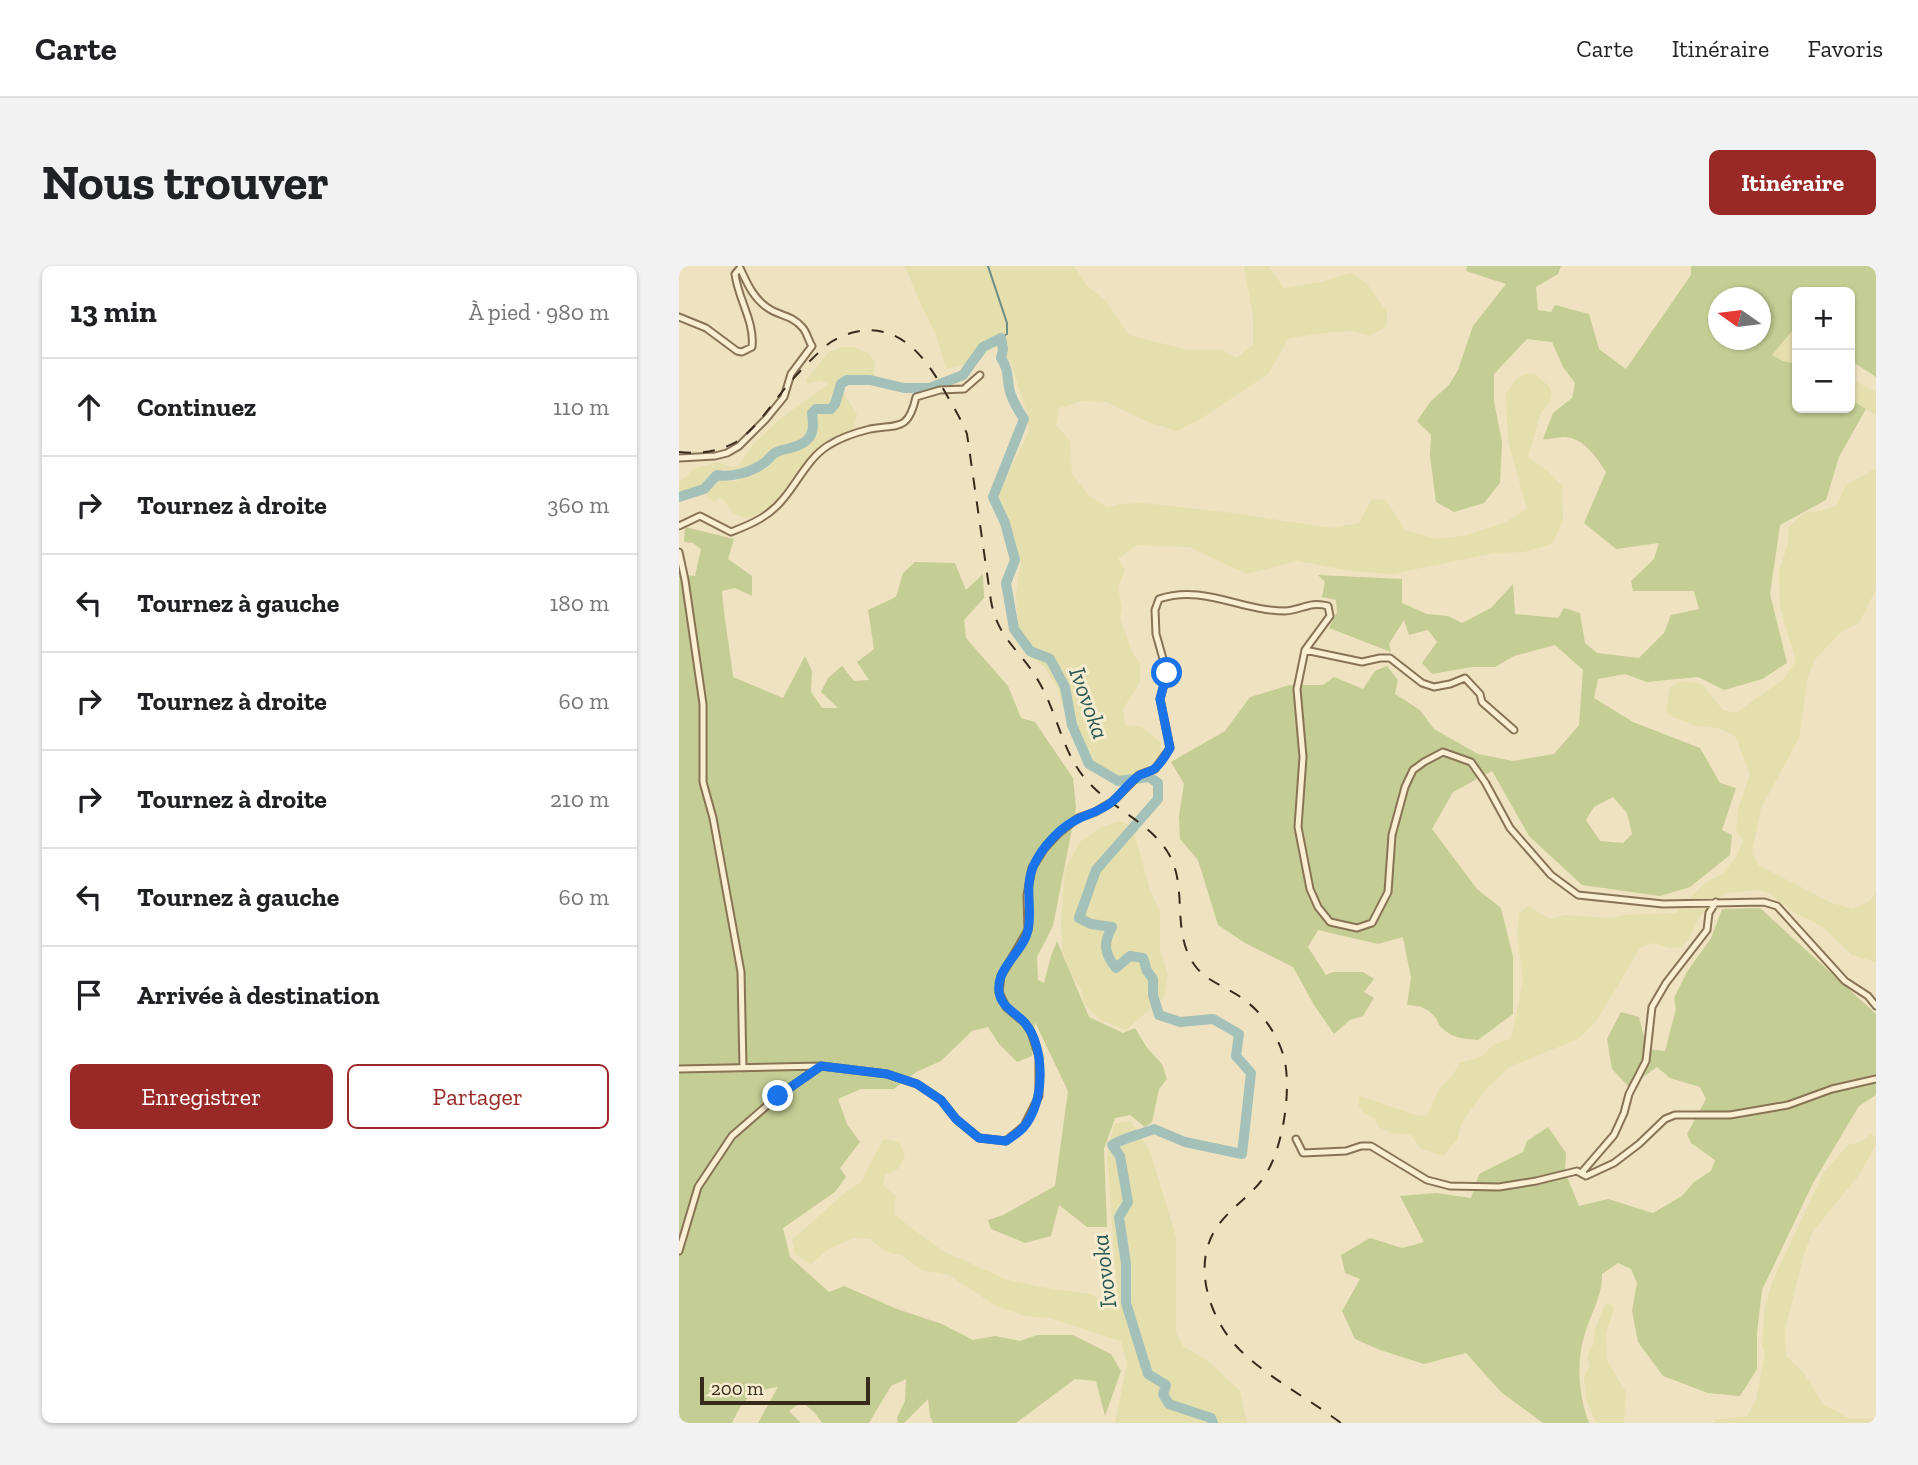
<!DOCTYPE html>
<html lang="fr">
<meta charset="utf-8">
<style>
body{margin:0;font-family:"Zilla Slab",serif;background:#f2f2f2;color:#202124}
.controls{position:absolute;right:21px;top:21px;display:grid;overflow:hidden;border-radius:10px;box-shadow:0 2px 5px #0004}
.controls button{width:63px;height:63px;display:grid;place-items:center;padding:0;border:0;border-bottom:2px solid #e0e0e0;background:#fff;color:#202124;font:35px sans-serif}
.compass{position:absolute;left:1029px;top:21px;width:63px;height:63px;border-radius:50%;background:#fff;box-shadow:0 2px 5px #0004;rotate:284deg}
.scale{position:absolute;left:21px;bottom:18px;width:170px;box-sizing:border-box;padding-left:7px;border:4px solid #372a1c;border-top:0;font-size:19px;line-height:24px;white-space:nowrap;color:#372a1c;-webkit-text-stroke:5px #f6eccf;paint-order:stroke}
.stop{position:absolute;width:21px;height:21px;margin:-16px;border:5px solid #1a73e8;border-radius:50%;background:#fff}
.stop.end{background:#1a73e8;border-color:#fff;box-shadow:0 2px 7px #0008}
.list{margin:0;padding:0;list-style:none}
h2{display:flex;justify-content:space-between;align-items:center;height:91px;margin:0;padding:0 28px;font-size:30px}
h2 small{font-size:23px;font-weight:400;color:#757577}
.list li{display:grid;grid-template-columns:46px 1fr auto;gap:21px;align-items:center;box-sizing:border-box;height:98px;padding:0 28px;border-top:2px solid #e0e0e0}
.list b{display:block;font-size:26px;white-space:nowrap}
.list em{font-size:23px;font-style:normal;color:#757577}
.actions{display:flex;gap:14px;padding:21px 28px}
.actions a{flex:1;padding:16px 0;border:2px solid #992926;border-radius:10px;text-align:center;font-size:24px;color:#992926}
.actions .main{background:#992926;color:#fff}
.icon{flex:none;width:38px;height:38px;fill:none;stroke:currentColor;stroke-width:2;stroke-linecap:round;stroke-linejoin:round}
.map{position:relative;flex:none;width:1197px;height:1157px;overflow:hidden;border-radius:10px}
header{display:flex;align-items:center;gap:42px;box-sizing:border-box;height:98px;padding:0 35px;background:#fff;border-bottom:2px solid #e0e0e0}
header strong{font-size:33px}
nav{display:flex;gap:38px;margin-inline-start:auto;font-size:24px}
.intro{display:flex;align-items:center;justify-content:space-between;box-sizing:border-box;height:168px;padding:0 42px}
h1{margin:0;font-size:49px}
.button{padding:18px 32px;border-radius:10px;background:#992926;color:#fff;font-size:24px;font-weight:700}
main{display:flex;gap:42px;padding:0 42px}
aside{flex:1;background:#fff;border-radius:10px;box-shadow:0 2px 5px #0004}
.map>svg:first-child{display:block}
.farmland{fill:#e5dead}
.green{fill:#c4cd93;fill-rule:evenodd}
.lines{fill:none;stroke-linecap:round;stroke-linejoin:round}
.stream{stroke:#6a8f87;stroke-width:2}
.river{stroke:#a3c1b9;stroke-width:10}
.street-casing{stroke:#887357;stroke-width:9}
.street{stroke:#faefd3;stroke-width:5}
.rail{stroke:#372a1c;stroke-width:2;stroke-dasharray:12 12;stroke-linecap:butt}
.route{stroke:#1a73e8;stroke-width:9}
.labels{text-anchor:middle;stroke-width:6;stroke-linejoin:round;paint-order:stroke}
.water-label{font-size:24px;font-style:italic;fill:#2b5856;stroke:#f6eccf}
</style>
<header>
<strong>Carte</strong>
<nav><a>Carte</a><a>Itinéraire</a><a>Favoris</a></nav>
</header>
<div class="intro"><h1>Nous trouver</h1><a class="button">Itinéraire</a></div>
<main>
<aside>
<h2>13 min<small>À pied · 980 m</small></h2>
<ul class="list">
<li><svg class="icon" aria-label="ahead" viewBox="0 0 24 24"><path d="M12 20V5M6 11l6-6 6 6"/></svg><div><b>Continuez</b></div><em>110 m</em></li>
<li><svg class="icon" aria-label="right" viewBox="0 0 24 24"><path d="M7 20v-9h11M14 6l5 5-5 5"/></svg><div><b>Tournez à droite</b></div><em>360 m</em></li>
<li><svg class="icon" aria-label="left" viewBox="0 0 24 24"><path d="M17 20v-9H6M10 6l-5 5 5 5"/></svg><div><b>Tournez à gauche</b></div><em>180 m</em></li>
<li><svg class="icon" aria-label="right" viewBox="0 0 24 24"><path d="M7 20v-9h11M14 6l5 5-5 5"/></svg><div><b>Tournez à droite</b></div><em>60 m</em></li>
<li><svg class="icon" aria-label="right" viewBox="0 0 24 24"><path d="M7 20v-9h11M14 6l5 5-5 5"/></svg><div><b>Tournez à droite</b></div><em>210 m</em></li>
<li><svg class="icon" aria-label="left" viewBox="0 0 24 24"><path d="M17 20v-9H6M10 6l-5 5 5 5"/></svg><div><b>Tournez à gauche</b></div><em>60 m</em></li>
<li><svg class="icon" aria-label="arrive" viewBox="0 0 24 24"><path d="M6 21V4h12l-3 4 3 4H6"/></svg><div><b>Arrivée à destination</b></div></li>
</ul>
<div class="actions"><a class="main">Enregistrer</a><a>Partager</a></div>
</aside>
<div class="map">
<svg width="1197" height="1157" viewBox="0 0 1197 1157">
<rect width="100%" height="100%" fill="#efe2c0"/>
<path class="farmland" d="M226,0H395L407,19L426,34L450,69L508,84H543L557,92L574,79V51L565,0H589L605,22L642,16L672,7L688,18L708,46V60L691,70L676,65L654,66L610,72L589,108L523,152L498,165L469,156L427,136L403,135L380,142L377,159L391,175L393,208L409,229L429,242L440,238L464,237L554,247L652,262L680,257L693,233L707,234L726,264L758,273L784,270L825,257L848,243L829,175L827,128L837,113L846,108H855L870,120L873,128L871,136L862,146L849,191L869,205L883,220L884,255L873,278L845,286L815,287L713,308L672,305L618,295L568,308L510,281L458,279L439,293L446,304L439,321L443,342L441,353L454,388L461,397V416L444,443L446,459L462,461L481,476L482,490L449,518H439L411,504L387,452L379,423L365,400L349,390L339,358L337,328L342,296L320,228L350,165L349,150L331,95L316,80L297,96L267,103L257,69L239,32Z
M1118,59V98L1104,95L1093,89Z
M163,81H174L189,87L196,96L195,110L177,109L163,113L158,120L153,139H138L133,141L129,166L118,176L94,183L82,195L59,206L47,203L36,205L16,224L0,226V215L8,210L14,203L39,196L51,201L59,200L74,179L101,153L149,118L142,114L130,118L127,116L128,113L150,86Z
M1171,112L1197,126V149L1171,133Z
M163,125L178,148L174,165L149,173L135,186L99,232L89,242L73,251H62L53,246L44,233L39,232L36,236L28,231L29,224L37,215H59L67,208L87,203L98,191L121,183L132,176L138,167L136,148L158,144Z
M1197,202V323L1180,357L1162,366L1137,392L1129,410L1120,472L1082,542L1073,586L1079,599L1153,637L1174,643L1189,636L1197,627V696L1173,689L1144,661L1113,645L1090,627L1080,624L1046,627L1020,651L1010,673L1002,681L991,682L974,677L961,682L918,754L899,773L830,801L805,825L782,858L778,874L764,890L742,883L732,869L713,867L699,861L696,852L684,847L679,838L680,830L736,849L748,850L760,823L773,810L781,797L802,791L815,778L832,773L844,716L838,668L840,647L849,640L871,653L886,649L931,652L946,649L997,647L1025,618L1045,606L1058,590L1064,574L1057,564L1059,543L1071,509L1063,488L1056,470L1039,462L1017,460L994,451L987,446L990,426L991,422L1003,415L1023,418L1044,444L1057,447L1105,413L1117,395L1101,341L1100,305L1109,278L1110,260L1127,246L1142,245L1157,240L1167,219Z
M441,555L461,564L456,569L470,621L481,646V683L489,709L485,731L447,764L423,755L405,738L402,723L393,710L383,684L382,655L386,603L402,575L425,560Z
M452,855L471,885L497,971V1067L504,1080L529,1095L561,1125L568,1157H436L448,1098L442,1075L370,1052L346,1050L317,1040L270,1009L242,1004L224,990L206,985L191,973L174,972L150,983L132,998L116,988L113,974L163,929L182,916L204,873L220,876L226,890L219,903L206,909L204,920L217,930L215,948L235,964L264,985L326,1013L361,1021L411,1028L433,1039L438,1027L428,891L435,858Z
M1192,868L1197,871V878L1180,909L1134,965L1125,988L1106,1064L1107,1090L1124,1106L1144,1138L1169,1152L1197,1153V1157H1034L1037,1154L1068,1150L1077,1134L1086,1087L1083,1079L1086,1040L1094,1014L1145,906L1169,879L1181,876Z
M926,1038H932L935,1042L927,1067L928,1095L947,1126L945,1157H917L907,1133L905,1111L911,1100L908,1091L915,1077L916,1063Z"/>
<path class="green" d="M788,0H882L879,8L857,21L859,44L872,46L876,39L910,48L920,83L947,103L1012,9V0H1197V111L1171,94V26H1118V59L1093,89L1104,95L1118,98V142H1171V133L1187,143L1160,191L1147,234L1101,259L1091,328L1108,397L1083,413L1045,424L1019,411L968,416L946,408L919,413L915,432L954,456L1021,482L1041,517L1057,522L1043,564L1053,569L1051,589L1011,621L981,630L903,619L850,570L813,505L774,526L753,563L798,623L822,642L834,691V748L799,774C785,773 773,772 763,762C760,760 759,755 757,752C749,742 740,739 728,739L732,712L724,671L699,678L639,664L629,681L647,709L654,706H684L695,713L685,726L695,732L684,750L671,754L655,768L635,739L614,701L566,677L539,659L519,594L501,573L500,550L505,518L492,496L546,465L571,431L611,419H644L655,411L684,423L696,405L708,400L719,414L716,428L741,444L755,463L799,488L834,495L875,488L900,459L904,404L876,379L835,390L816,401H793L753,408L743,397L758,376L749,364L730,369L725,354L710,378L712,386L650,362L658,346L657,334L643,331L646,316L639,309L723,313V337L748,348L769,350L783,357L812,342L834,318L836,348L879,352L885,342L901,347L906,377L918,387L960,392L985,367L992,349L1020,343L1015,325H954L952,315L975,293L980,277L937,283L905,257L927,206C918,192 905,172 886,171C878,171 872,174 864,173L874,147L893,132L896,117L884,101L873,76L848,73L815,108V135L823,176L821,217L805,237L775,246L757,236L751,190L752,169L738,155L752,135L770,119L779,104L794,60L827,18L787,5ZM1040,32H1082V74H1040ZM934,531L948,547L953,568L944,577L921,575L907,554L915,541Z
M6,261L55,273L49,293L73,310V330L56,322L43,325C45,354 51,382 54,411L104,432L126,390L133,405L132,426L143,442H159L142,426L149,412L163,400L175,415L190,414L178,396L195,383L189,344L217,331L224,307L236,296L276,297L287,324L304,308L305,332L285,354L287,372L329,420L342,452L356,456L394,512L397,542L374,660L358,691L359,714L365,717L372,690L378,675L410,751L444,767L456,762L468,782L483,798L488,813L480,823L473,856L466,861L451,849L436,852L425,883L428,961H408L380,939L372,970L346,977L312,963L309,954L324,949L376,920L389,825L356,756L353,790L338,796L320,778L309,761L293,765L262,795L237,806L215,823H182L159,833L168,858L181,876L161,902L167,911L156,926L104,962L111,991L150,1026L165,1020L218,1043L263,1058L294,1074L316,1070L341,1075L358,1069H394L432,1088L442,1105L426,1150L417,1115L396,1113L337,1157H254L251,1150L249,1133L225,1157H219L218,1152L226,1135L227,1113L212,1120L190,1157H143L136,1147L123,1136L110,1145L122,1157H79L99,1121C71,1125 65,1132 53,1157H0V308L16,310L22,283L14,277L5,276Z
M1081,642L1197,748V829L1180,840L1134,917L1083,1024L1078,1067V1103L1061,1130L1029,1127L984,1110L959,1076L953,1045L958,1017L952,1003L939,997L923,1008C923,1033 911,1048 905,1071C897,1098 900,1130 910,1157H864L822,1126L787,1087L745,1098L701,1084L676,1073L663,1045L681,1013L666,1007L662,989L691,972L723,982L745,976L721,930L757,927L792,932L800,908L844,886L848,875L869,861L887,887L886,906L900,940L929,933L974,947L1003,930L1015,916L1032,905L1036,894L1012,877L1008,868L1027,833L1021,821L991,812L978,801L950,821L933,803L928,773L942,746L960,751L968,783L986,785L997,743L995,732L1008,706L1032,672L1043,643Z"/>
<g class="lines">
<path class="stream" d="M309,0L328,57V68L322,72"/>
<path class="river" d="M0,231L25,223L38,209C53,212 72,206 85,197C90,194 92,188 98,186C107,182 120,182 128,174C136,166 134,156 133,147L137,143H152L156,138L162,118L168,114H191L225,122H251L284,109L304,81L322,72L324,83L322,92C331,106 327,111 331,126C334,136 339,144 345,153L314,231L326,257L336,294L327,317L335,363L351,385L371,393L386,421L393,459L410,498L439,515L470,511L479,517V533L417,604L400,652L412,658L433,661C424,678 425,687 437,702L451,690L464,692L468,705L474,713V729L480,749L501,756L534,753L560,768L557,790L572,807L563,888L506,876L475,863C461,869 446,871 433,879L441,890L449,936L440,951L447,998V1037L469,1108L487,1119L484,1128L490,1138L532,1152L534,1157"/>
<g class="street-casing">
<path id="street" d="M0,51L27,62L58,85L63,86L73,81C76,56 59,33 56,8L61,2
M0,192L36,190L48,187L60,180L87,153L105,131L112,108L133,80C129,74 128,66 123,61C113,49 100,50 89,42C74,32 68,17 61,2
M0,260L21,250L52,266C73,258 91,250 105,232C120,214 130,191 150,179C161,172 179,166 191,163C219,158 229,166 237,131L261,124L285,123L301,109
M0,286L6,314L24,438V516L34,552L62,706L64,802
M626,384L683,396L701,392H711L743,417L755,421L771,418L786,412L801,428L803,436L835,464
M0,803L142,800L208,808L238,818L262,834L277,853L300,872L327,875L345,860L360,830V791L352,766L346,757L327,741L320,726L322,710L349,664L348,629L353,602L365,583L380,567L399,552L416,546L433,536L460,509L476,503L491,482L481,433L488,407L477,368L476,344L480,333C524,318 562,345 606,345C623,344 630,335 649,340L651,350L626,384L618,423L624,491L619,561L631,623L639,641L651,656L678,662L693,657L709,626L713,569L726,521L734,504L745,496L764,486L792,496L806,516L831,562L872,609L899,629L984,638L1085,636L1098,640L1166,715L1189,730L1197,740
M617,873L624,887L667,885L682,880H692L748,914L771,920L820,921L857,915L898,905L907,910L935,897L960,878L986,853L996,849H1051L1109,839L1153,823L1197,813
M905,908L904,905L935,869L945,847L950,828L967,795L973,741L987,717L1028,664L1030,647L1037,636
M0,985L19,921L53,870L99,830L142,800"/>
</g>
<use href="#street" class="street"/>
<path class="rail" d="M0,186C19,188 39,186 57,176C77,163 92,139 107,121C119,107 133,92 148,79C155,73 167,68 176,66C221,56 247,92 266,126C274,140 282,153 288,168L312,335C319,374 342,384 360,416C380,450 383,490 412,519C435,543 470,557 488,585C511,620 490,666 517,701C528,715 545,720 560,730C581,744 596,764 604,788C614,820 604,884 585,911C572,930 551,942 538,961C511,1000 532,1057 563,1086C593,1114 630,1133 662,1157"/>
</g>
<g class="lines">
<path class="route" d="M99,830L142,800L208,808L238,818L262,834L277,853L300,872L327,875C333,871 339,867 344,862C366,838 367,782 346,757C338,747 321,741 320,725C317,702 345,685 349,664C354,643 345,622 354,601C362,582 382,560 401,552C412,547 424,544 434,535C443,527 450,516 461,509C465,507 471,506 475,503C482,498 487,489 491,482L481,433L488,407"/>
</g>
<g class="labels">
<g class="water-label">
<text transform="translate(410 437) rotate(70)" y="8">Ivovoka</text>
<text transform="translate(425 1005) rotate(-97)" y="8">Ivovoka</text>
</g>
</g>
</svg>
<div class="controls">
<button>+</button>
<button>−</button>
</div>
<svg class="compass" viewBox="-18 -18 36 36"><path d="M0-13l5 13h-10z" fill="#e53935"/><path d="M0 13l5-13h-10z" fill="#757577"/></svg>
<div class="scale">200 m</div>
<div class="stop" style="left:488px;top:407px"></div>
<div class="stop end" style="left:99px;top:830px"></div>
</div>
</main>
